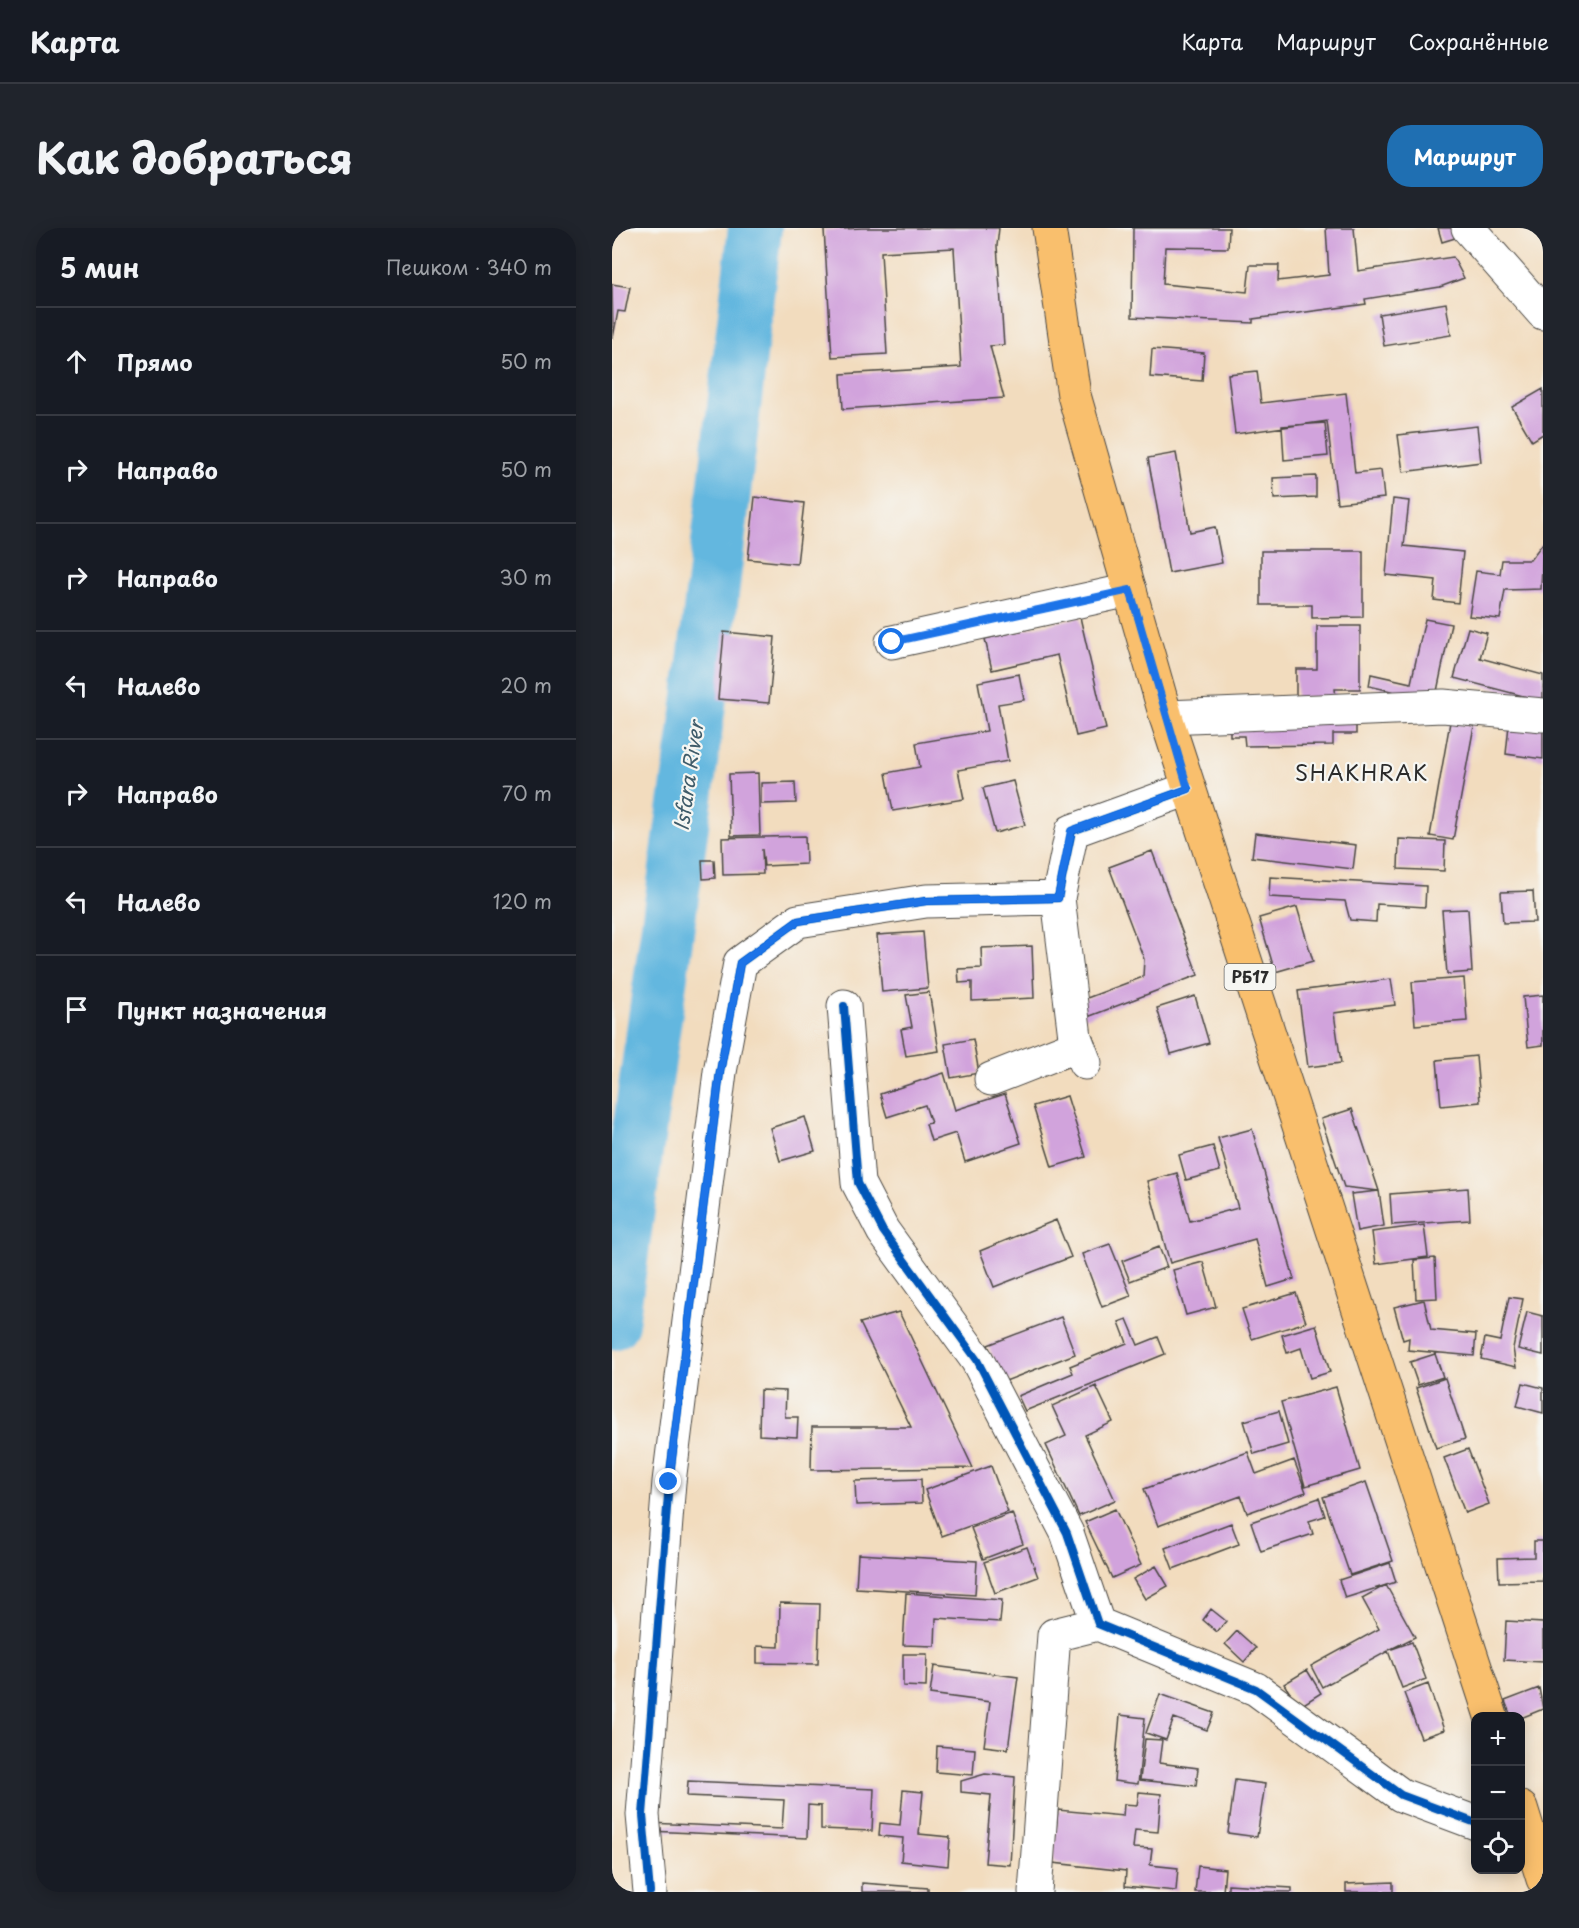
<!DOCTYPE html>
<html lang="ru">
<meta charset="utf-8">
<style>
body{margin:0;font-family:"Playpen Sans",sans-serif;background:#20242c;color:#f1f3f6}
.controls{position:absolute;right:18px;bottom:18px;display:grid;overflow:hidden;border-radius:12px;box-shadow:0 3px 15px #0003}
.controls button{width:54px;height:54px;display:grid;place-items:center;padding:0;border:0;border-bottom:2px solid #363941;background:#171b24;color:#f1f3f6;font:30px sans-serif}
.stop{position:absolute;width:18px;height:18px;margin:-14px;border:4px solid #1a73e8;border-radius:50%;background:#fff}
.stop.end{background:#1a73e8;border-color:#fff;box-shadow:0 2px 6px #0008}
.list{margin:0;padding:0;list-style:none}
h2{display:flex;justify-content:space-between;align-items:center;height:78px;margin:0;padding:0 24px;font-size:26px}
h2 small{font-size:20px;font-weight:400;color:#9ea1a6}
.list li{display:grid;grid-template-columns:39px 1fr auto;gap:18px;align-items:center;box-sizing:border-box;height:108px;padding:0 24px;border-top:2px solid #363941}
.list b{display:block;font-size:22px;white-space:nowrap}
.list em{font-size:20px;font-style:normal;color:#9ea1a6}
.icon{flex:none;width:33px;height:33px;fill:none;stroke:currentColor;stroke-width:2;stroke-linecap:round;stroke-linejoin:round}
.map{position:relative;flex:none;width:931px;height:1664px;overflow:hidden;border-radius:24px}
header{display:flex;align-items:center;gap:36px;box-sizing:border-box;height:84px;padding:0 30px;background:#171b24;border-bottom:2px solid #363941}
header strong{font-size:28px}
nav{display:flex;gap:33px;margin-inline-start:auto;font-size:21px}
.intro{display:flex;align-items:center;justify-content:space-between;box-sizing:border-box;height:144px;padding:0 36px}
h1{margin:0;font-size:42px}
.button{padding:15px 27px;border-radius:24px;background:#1f6fb2;color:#fff;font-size:21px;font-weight:700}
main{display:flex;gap:36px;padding:0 36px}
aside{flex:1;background:#171b24;border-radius:24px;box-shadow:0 3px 15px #0003}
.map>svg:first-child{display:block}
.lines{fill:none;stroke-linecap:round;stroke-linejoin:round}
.river{stroke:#64b7df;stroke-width:54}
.building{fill:#d1a3dc}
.street-casing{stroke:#494641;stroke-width:35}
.primary-casing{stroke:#494641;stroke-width:35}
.street{stroke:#fff;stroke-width:33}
.primary{stroke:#f9bf6d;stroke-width:33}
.cycleway-casing{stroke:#f6f6f2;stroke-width:11}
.cycleway{stroke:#0057b8;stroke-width:8}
.route{stroke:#1a73e8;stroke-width:8}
.labels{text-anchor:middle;stroke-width:4.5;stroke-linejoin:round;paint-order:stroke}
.shield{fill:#f6f6f2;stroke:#686867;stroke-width:1.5}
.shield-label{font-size:16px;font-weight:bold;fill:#2b2b2b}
.water-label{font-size:20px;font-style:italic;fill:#3f5c6a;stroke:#f6f6f2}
.quarter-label{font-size:21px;letter-spacing:1.5px;fill:#2b2b2b;stroke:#f6f6f2}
</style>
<header>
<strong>Карта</strong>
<nav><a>Карта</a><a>Маршрут</a><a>Сохранённые</a></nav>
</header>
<div class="intro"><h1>Как добраться</h1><a class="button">Маршрут</a></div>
<main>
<aside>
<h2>5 мин<small>Пешком · 340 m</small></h2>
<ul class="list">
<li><svg class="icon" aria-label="ahead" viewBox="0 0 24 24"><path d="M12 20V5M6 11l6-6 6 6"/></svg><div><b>Прямо</b></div><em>50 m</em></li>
<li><svg class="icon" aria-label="right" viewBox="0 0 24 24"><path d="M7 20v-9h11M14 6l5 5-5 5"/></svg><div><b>Направо</b></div><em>50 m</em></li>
<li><svg class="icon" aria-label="right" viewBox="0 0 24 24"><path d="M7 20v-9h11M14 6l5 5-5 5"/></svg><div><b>Направо</b></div><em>30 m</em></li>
<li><svg class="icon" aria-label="left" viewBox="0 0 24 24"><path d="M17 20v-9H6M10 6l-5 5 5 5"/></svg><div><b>Налево</b></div><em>20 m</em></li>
<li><svg class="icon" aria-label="right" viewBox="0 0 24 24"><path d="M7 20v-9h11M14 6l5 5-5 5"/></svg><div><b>Направо</b></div><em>70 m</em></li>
<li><svg class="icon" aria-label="left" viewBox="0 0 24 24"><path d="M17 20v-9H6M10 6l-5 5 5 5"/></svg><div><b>Налево</b></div><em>120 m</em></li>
<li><svg class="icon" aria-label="arrive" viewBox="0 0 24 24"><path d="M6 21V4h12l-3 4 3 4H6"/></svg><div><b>Пункт назначения</b></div></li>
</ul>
</aside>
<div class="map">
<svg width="931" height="1664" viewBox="0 0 931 1664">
<rect width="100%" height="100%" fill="#f6f6f2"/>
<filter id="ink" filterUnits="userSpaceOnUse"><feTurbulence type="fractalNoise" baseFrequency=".0167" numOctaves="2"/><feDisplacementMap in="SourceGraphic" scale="12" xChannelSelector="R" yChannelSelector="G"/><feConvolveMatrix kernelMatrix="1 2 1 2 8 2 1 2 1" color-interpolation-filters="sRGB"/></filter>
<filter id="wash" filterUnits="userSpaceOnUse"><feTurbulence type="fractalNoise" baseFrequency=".008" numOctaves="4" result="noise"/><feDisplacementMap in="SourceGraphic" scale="24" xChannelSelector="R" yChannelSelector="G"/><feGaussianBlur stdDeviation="1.35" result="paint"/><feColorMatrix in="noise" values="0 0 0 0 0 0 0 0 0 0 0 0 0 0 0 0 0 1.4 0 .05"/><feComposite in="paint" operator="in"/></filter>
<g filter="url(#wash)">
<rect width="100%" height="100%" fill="#f2dcbe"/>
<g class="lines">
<path class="river" d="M0,1095L87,477L143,0"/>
</g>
<g id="blocks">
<path class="building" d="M250,0H387L385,18L392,117L378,118L392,170L231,181L229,146L349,139L342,20L269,24L275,126L220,129L212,2Z
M521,0H617L616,20L553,19L551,56L635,64L638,37H667L666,53L717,47L714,0H742L746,43L841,29L852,50L828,59L753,71L754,76L641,91V95L520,89Z
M826,0H851L853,7L830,14Z
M0,56L18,59L13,84L6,83L1,110Z
M834,75L839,107L772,118L767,86Z
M540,121L592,125L590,153L538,149Z
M645,143L649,175L734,165L743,245L769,242L772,270L725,275L715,193L623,206L616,146Z
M931,161V206L920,213L900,179Z
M713,195L716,228L672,232L670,198Z
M865,198L869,234L791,244L786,207Z
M564,225L578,304L603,299L610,335L557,345L536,230Z
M704,248V269L662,271L661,250Z
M143,269L192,275L185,336L136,331Z
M781,271L797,273L792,318L851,324L846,375L822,372L824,352L774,347Z
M931,315L929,361L893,362L888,391L857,388L864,343L888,346L890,332H918Z
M649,323H751V389L700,390V377H649Z
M468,389L494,501L464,508L445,427L380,442L373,411Z
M813,391L839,396L823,473L757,458L759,446L799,455Z
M705,398H748V461H723L724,469L684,470V441H705Z
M856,400L875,405L868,430L931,447V473L842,450Z
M112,404L163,409L157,475L106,471Z
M407,446L412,472L386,476L396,533L346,542L352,571L281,583L274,545L308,539L304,515L375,503L366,454Z
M898,487L931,490V531L894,526Z
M744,489V506H721V517L633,518L632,508H618V490Z
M838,494L862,498L841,612L818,608Z
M146,545L148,607L119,608L117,546Z
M401,553L413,597L383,605L371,560Z
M183,554L184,575L149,576V555Z
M643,605L744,617L741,641L640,629Z
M193,608L194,636L152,638L150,621L151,646L111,647L110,610Z
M787,611L833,613L832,643L786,641Z
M540,623L586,747L473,790L467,773L531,749L532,731L497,639Z
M90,632H102L103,650L91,651Z
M658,649L814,658L813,679L765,676L764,694L738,692L733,673L657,669Z
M921,663L923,694L891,695L889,664Z
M685,679L701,733L663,744L647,690Z
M856,681L860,744L835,746L830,682Z
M311,704L316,760L270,764L265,707Z
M420,718L422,770L360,773V754L347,755L346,741L370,740L369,720Z
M852,750L855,793L803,797L800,754Z
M779,751L783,777L722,785L729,835L696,839L686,763Z
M317,764L327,823L294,828L289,801L300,799L294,767Z
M931,767V817L916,819L911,769Z
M583,768L597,815L559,826L545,780Z
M361,811L367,845L339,850L333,816Z
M864,828L868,874L829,878L825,832Z
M332,845L343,882L393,866L409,915L353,934L344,905L319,913L314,896L319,895L313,877L275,889L268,866Z
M455,868L474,929L440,939L421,878Z
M740,881L767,963L772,998L745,1003L739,966L767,963L732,959L709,891Z
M193,889L203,923L168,933L158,900Z
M640,901L682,1051L656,1059L643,1011L558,1035L535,953L565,945L578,993L626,980L606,910Z
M601,918L608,943L574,952L567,927Z
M856,960L858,992L780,997L778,966Z
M444,992L459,1029L382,1059L368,1023Z
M812,997L816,1029L764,1036L760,1004Z
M498,1016L519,1068L490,1079L470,1026Z
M547,1019L555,1039L518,1053L510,1033Z
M823,1030L825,1070L804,1071L802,1032Z
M591,1034L604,1079L574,1087L561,1042Z
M684,1065L694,1094L640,1111L630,1081Z
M897,1069L911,1071L901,1120L904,1139L869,1131L873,1110L888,1113Z
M812,1072L819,1102L864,1106L862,1128L796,1122L797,1110L791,1112L782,1079Z
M287,1084L361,1240L199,1242L200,1199H299L248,1095Z
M915,1084L931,1088V1127L906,1121Z
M449,1089L463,1126L391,1154L376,1117Z
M515,1091L526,1117L546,1109L553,1126L413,1183L406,1168L461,1145L458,1138L515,1115L507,1094Z
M704,1097L718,1144L698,1150L689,1120L675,1125L670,1107Z
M823,1126L831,1149L806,1157L798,1134Z
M833,1150L853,1211L824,1220L804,1160Z
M911,1155L931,1160V1185L905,1178Z
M484,1158L501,1194L473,1207L503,1272L467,1288L434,1217L454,1208L440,1178Z
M724,1159L748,1242L693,1258L669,1174Z
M148,1162L174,1163L173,1189H186L185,1209L147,1207Z
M667,1183L676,1216L642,1226L632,1193Z
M856,1221L877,1276L853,1285L832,1230Z
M636,1224L644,1246L682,1232L694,1264L635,1285L629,1268L546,1298L532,1261Z
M379,1238L396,1284L330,1308L313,1262Z
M309,1251L310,1275L244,1277L243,1253Z
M754,1254L781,1333L738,1347L711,1269Z
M707,1270L713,1288L697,1293L701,1306L649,1323L639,1294Z
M503,1281L529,1337L500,1350L473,1294Z
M400,1285L411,1316L371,1331L359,1300Z
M619,1295L627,1316L561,1341L553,1320Z
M922,1313H931V1353L887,1354L886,1330L922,1329Z
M415,1319L426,1349L383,1365L372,1334Z
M246,1326L365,1333L363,1367L244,1360Z
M778,1335L784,1354L733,1370L727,1352Z
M544,1338L556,1358L533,1371L521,1351Z
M774,1357L803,1409L777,1422L800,1414L814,1451L790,1460L776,1423L710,1459L699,1438L767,1401L750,1370Z
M294,1365L390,1372L388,1394L324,1390L323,1418L291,1417Z
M168,1375L208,1376L206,1436L145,1435V1418L167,1419Z
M599,1381L614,1393L605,1404L591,1392Z
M894,1393L931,1395V1434L892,1432Z
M625,1403L644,1420L632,1434L613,1416Z
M291,1426H315L314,1459L291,1458Z
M322,1438L406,1449L396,1521L372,1518L378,1474L318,1466Z
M695,1442L709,1465L687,1479L672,1456Z
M816,1456L832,1502L809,1510L792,1465Z
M927,1460L931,1481L909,1490L899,1488L893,1473Z
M548,1466L602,1485L595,1502L562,1490L554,1512L534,1505Z
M508,1487L533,1490L526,1556L502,1553Z
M533,1511L550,1512L547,1535L586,1540L584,1558L528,1552Z
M325,1518L363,1521L361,1547L324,1544Z
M373,1546L403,1549L398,1637L373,1635L379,1567L349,1564V1553Z
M623,1552L653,1556L645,1609L616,1605Z
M76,1553L262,1561L260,1603L209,1601V1578L196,1577L195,1610L38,1603V1595L170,1601L172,1572L75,1568Z
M291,1562L311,1564L307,1606L338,1609L336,1638L289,1633L291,1610L267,1608L268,1595L288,1597Z
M527,1564L549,1566L546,1604L523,1602L521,1620L540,1621L538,1637L566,1640L564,1663L513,1658L514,1643L441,1635L446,1582L511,1588L512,1576L525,1577Z
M586,1638L613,1641L611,1664H583Z
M781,1654V1664H734V1656Z
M250,1655L316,1660V1664H250Z
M616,1656L680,1660V1664H616Z"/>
</g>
</g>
<g filter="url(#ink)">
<use href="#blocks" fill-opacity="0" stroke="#494641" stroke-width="1.5"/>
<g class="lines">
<g class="street-casing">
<path id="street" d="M856,0L931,85
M280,414L518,362
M554,489L831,478L931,487
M446,670L463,809L473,835
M232,778L246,955L271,1003L365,1132L455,1305L486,1396L644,1461L789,1567L864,1595
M379,851L466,817
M38,1664L31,1587L57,1254L108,844L128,735L186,693L314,673L446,670L460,603L576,561
M423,1664L442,1407L486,1396"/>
</g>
<g class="primary-casing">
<path id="primary" d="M437,0L462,167L554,489L879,1488
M909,1580L931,1651"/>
</g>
<use href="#street" class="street"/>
<use href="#primary" class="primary"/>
<g class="cycleway-casing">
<path id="cycleway" d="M232,778L246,955L271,1003L365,1132L455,1305L486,1396L644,1461L789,1567L864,1595
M38,1664L31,1587L57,1254L108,844L128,735L186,693L314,673L446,670L460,603L576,561"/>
</g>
<use href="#cycleway" class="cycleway"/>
</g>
</g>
<g class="lines" filter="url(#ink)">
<path class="route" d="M57,1254L108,844L128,735L186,693L314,673L446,670L459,603L576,561L518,362L280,414"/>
</g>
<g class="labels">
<rect class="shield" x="612.5" y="736" width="51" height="26" rx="4.5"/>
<g class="shield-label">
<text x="638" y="755">РБ17</text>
</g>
<g class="water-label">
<text transform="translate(77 548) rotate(-82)" y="7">Isfara River</text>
</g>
<g class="quarter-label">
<text x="750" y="553">SHAKHRAK</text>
</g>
</g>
</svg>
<div class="controls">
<button>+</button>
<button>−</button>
<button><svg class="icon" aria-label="locate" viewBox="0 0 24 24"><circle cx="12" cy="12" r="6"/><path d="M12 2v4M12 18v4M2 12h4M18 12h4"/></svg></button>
</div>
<div class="stop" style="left:280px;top:414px"></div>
<div class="stop end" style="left:57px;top:1254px"></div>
</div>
</main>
